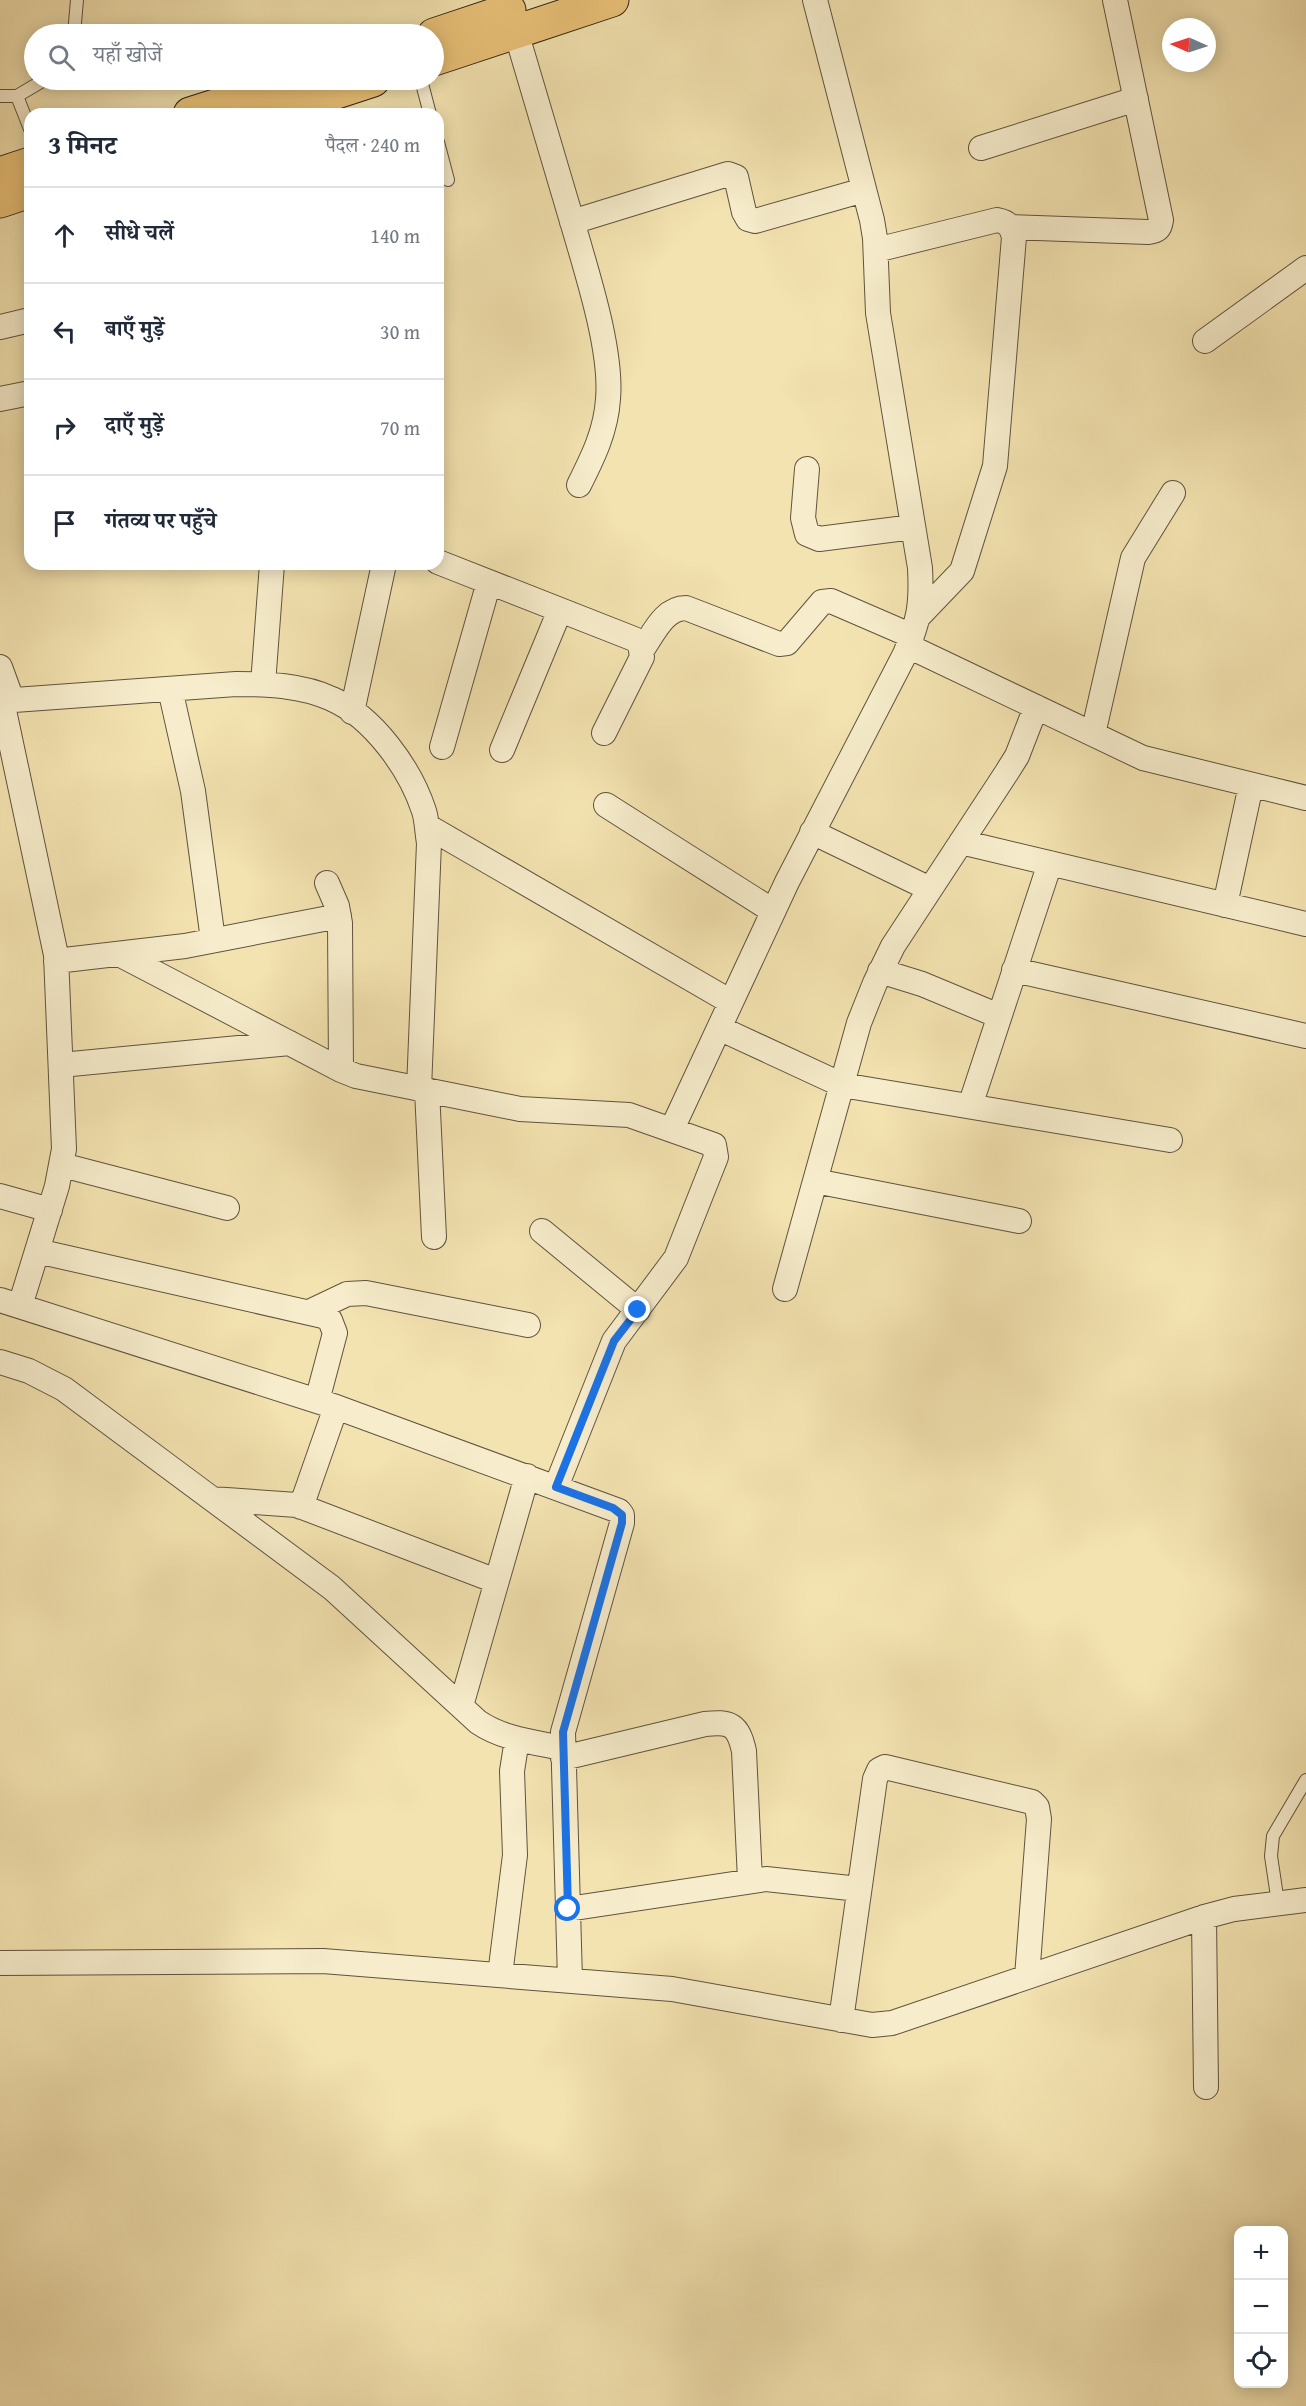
<!DOCTYPE html>
<html lang="hi">
<meta charset="utf-8">
<style>
body{margin:0;font-family:"Gentium Book Plus","Noto Serif Devanagari",serif;background:#f2f2f3;color:#1f2937}
.controls{position:absolute;right:18px;bottom:18px;display:grid;overflow:hidden;border-radius:12px;box-shadow:0 3px 15px #0003}
.controls button{width:54px;height:54px;display:grid;place-items:center;padding:0;border:0;border-bottom:2px solid #e0e1e3;background:#fff;color:#1f2937;font:30px sans-serif}
.compass{position:absolute;left:1162px;top:18px;width:54px;height:54px;border-radius:50%;background:#fff;box-shadow:0 3px 15px #0003;rotate:273deg}
.stop{position:absolute;width:18px;height:18px;margin:-14px;border:4px solid #1a73e8;border-radius:50%;background:#fff}
.stop.end{background:#1a73e8;border-color:#fff;box-shadow:0 2px 6px #0008}
.list{margin:0;padding:0;list-style:none}
h2{display:flex;justify-content:space-between;align-items:center;height:78px;margin:0;padding:0 24px;font-size:26px}
h2 small{font-size:20px;font-weight:400;color:#747a83}
.list li{display:grid;grid-template-columns:39px 1fr auto;gap:18px;align-items:center;box-sizing:border-box;height:96px;padding:0 24px;border-top:2px solid #e0e1e3}
.list b{display:block;font-size:22px;white-space:nowrap}
.list em{font-size:20px;font-style:normal;color:#747a83}
.icon{flex:none;width:33px;height:33px;fill:none;stroke:currentColor;stroke-width:2;stroke-linecap:round;stroke-linejoin:round}
.map{position:relative;flex:none;width:1306px;height:2406px;overflow:hidden}
.search{position:absolute;background:#fff;box-shadow:0 3px 15px #0003;left:24px;top:24px;width:420px;height:66px;display:flex;align-items:center;gap:15px;box-sizing:border-box;padding:0 21px;border-radius:33px;color:#747a83;font-size:22px}
.panel{position:absolute;background:#fff;box-shadow:0 3px 15px #0003;left:24px;top:108px;width:420px;height:462px;border-radius:18px}
.map>svg:first-child{display:block}
.lines{fill:none;stroke-linecap:round;stroke-linejoin:round}
.service-casing{stroke:#5f533f;stroke-width:14}
.minor-casing{stroke:#5f533f;stroke-width:26}
.trunk-casing{stroke:#2e2319;stroke-width:35}
.service{stroke:#f7edcc;stroke-width:12}
.minor{stroke:#f7edcc;stroke-width:24}
.trunk{stroke:#eac278;stroke-width:33}
.route{stroke:#1a73e8;stroke-width:8}
</style>
<div class="map">
<svg width="1306" height="2406" viewBox="0 0 1306 2406">
<rect width="100%" height="100%" fill="#f3e3b0"/>
<filter id="stains"><feTurbulence type="fractalNoise" baseFrequency=".00333" numOctaves="4"/><feColorMatrix values="0 0 0 0 .2 0 0 0 0 .09 0 0 0 0 .02 0 0 0 .5 -.17"/></filter>
<radialGradient id="worn" r=".72"><stop offset=".6" stop-color="#630" stop-opacity="0"/><stop offset="1" stop-color="#630" stop-opacity=".3"/></radialGradient>
<g class="lines">
<g class="service-casing">
<path id="service" d="M74,34L77,0
M421,80L430,114
M0,96H17L30,129
M17,96L44,80
M438,142L448,180
M1278,1903L1271,1856L1273,1836L1306,1780"/>
</g>
<g class="minor-casing">
<path id="minor" d="M516,32C536,101 557,169 577,238C590,283 612,353 608,399C606,431 593,457 579,485
M981,148L1136,99
M572,222L728,174L736,177L744,212L748,219L755,221L864,190
M1011,227L1148,232C1157,231 1160,229 1161,220L1115,0
M876,250L997,220C1008,222 1011,226 1014,237L995,466L962,571L918,617
M0,327L30,320
M1205,341L1306,268
M0,399L30,393
M807,469L803,518L807,534L819,539L913,527
M438,562L634,639L640,644L642,657L604,733
M908,646L1143,758L1306,798
M642,650C654,633 664,608 686,608L779,644L787,643L822,602L831,601L912,636
M0,667L12,700
M263,684L272,564
M170,689L193,791L213,940
M0,701L236,684C267,684 302,685 332,699C373,717 410,768 424,811C427,820 427,832 429,843L419,1089
M2,701L56,955L64,1149L57,1186L20,1306
M352,712L384,564
M1093,734L1133,558L1173,493
M442,747L489,582
M502,750L560,610
M606,805L773,911
M427,826L731,1002
M812,832L930,889
M961,842L1306,924
M327,883L337,906L340,923L341,1070
M1225,905L1251,785
M119,954L341,1070L356,1076L520,1109L629,1115L714,1145L716,1157L676,1258L614,1341L556,1487
M56,961L185,946L339,916
M1014,970L1306,1036
M880,971L922,984L999,1016
M719,1028L842,1085L1170,1140
M61,1065L290,1043
M427,1090L434,1237
M970,1106L1050,863
M672,1129L787,882L905,654C919,620 922,605 920,568L878,313L875,238L872,220L815,0
M62,1165L227,1208
M815,1181L1019,1221
M0,1196L50,1210
M542,1231L638,1310
M37,1251L323,1316L330,1320L335,1333L317,1401
M785,1289L859,1023L875,983L893,946L1007,772L1017,756L1036,707
M0,1300L336,1407L619,1511L622,1515V1523L563,1732L570,1980
M309,1312L347,1294L366,1293L528,1325
M0,1362L29,1371L64,1389L332,1588L478,1722C503,1739 533,1742 562,1748
M212,1499L297,1505L496,1581
M301,1507L336,1407
M461,1706L527,1476
M563,1758L705,1724C731,1721 738,1725 744,1751L750,1880
M568,1909L766,1879L859,1889
M1204,1917L1206,2087
M0,1963L323,1961L672,1989L872,2025L892,2023L1204,1917L1234,1909L1306,1900
M500,1975L515,1855L512,1771L517,1739
M841,2020L875,1779L879,1770L885,1767L1032,1802L1037,1807L1039,1819L1027,1977"/>
</g>
<g class="trunk-casing">
<path id="trunk" d="M434,35L509,10
M434,59L612,0
M190,114L297,80
M269,114L373,80
M0,174L30,164
M0,201L30,191"/>
</g>
<use href="#service" class="service"/>
<use href="#minor" class="minor"/>
<use href="#trunk" class="trunk"/>
</g>
<g class="lines">
<path class="route" d="M568,1909L563,1732L622,1523V1515L613,1508L556,1487L614,1341L638,1310"/>
</g>
<rect width="100%" height="100%" filter="url(#stains)"/>
<rect width="100%" height="100%" fill="url(#worn)"/>
</svg>
<div class="controls">
<button>+</button>
<button>−</button>
<button><svg class="icon" aria-label="locate" viewBox="0 0 24 24"><circle cx="12" cy="12" r="6"/><path d="M12 2v4M12 18v4M2 12h4M18 12h4"/></svg></button>
</div>
<svg class="compass" viewBox="-18 -18 36 36"><path d="M0-13l5 13h-10z" fill="#e53935"/><path d="M0 13l5-13h-10z" fill="#747a83"/></svg>
<div class="stop" style="left:568px;top:1909px"></div>
<div class="stop end" style="left:638px;top:1310px"></div>
<div class="search"><svg class="icon" aria-label="search" viewBox="0 0 24 24"><circle cx="10" cy="10" r="6"/><path d="M15 15l6 6"/></svg>यहाँ खोजें</div>
<section class="panel">
<h2>3 मिनट<small>पैदल · 240 m</small></h2>
<ul class="list">
<li><svg class="icon" aria-label="ahead" viewBox="0 0 24 24"><path d="M12 20V5M6 11l6-6 6 6"/></svg><div><b>सीधे चलें</b></div><em>140 m</em></li>
<li><svg class="icon" aria-label="left" viewBox="0 0 24 24"><path d="M17 20v-9H6M10 6l-5 5 5 5"/></svg><div><b>बाएँ मुड़ें</b></div><em>30 m</em></li>
<li><svg class="icon" aria-label="right" viewBox="0 0 24 24"><path d="M7 20v-9h11M14 6l5 5-5 5"/></svg><div><b>दाएँ मुड़ें</b></div><em>70 m</em></li>
<li><svg class="icon" aria-label="arrive" viewBox="0 0 24 24"><path d="M6 21V4h12l-3 4 3 4H6"/></svg><div><b>गंतव्य पर पहुँचे</b></div></li>
</ul>
</section>
</div>
